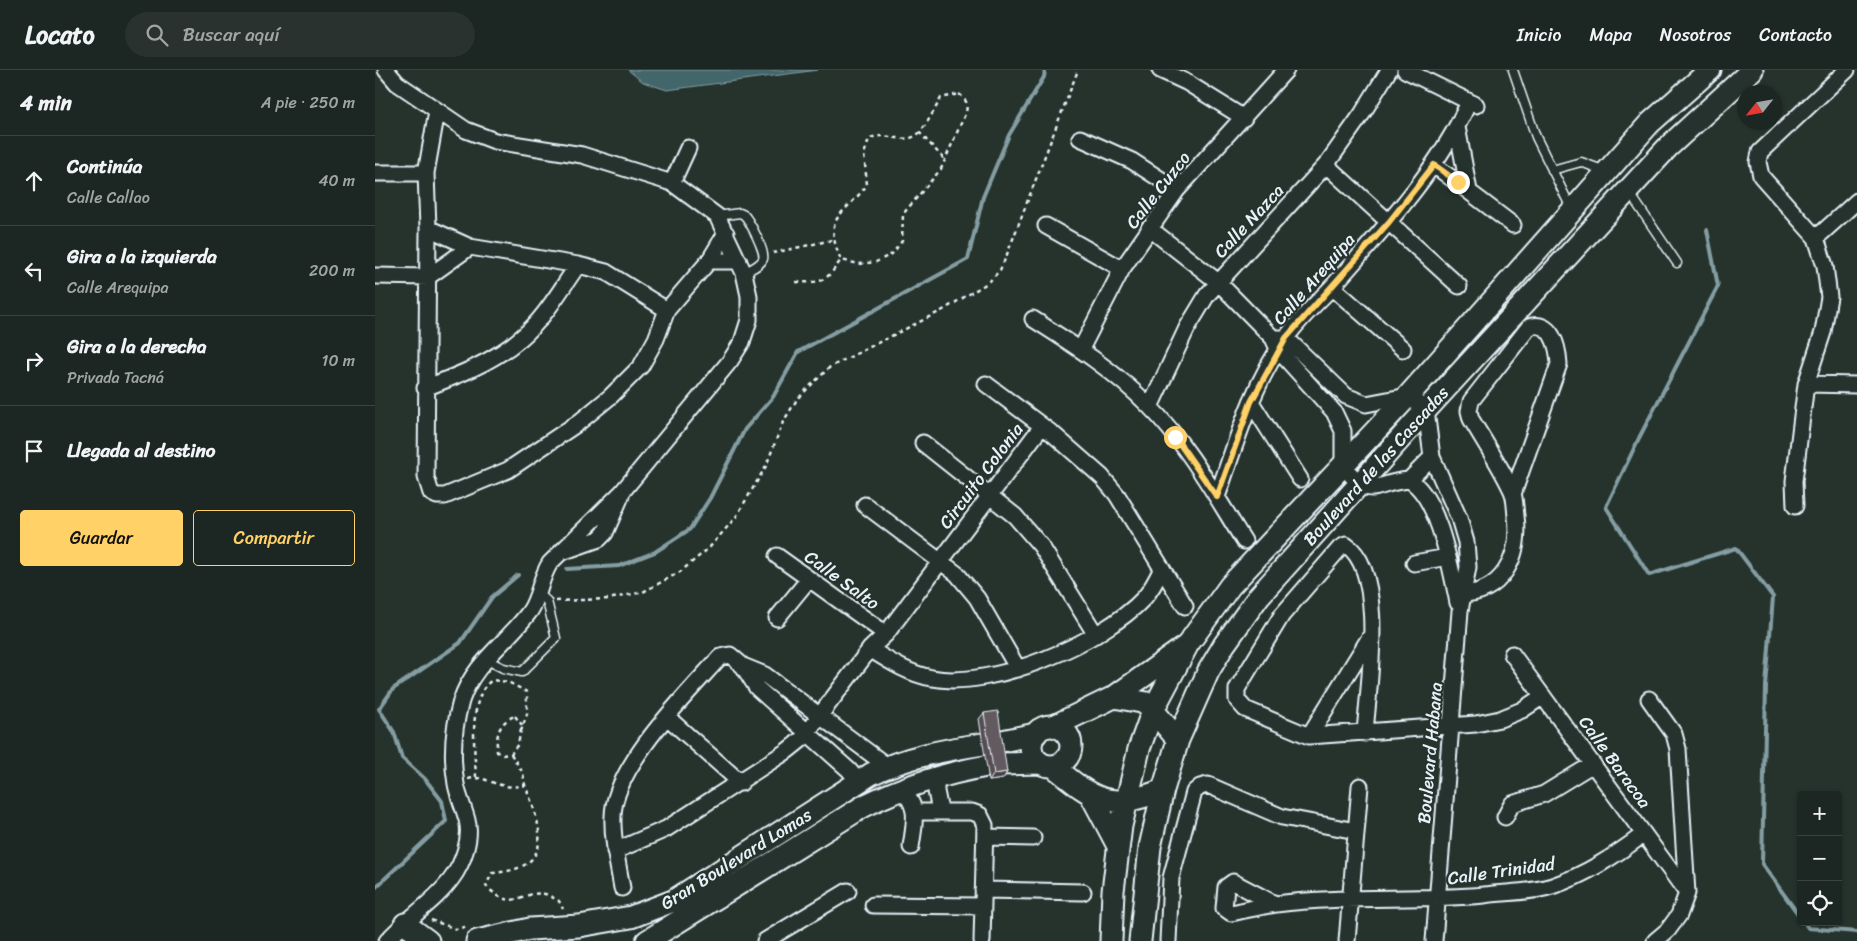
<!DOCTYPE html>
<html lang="es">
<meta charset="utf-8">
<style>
body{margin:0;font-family:Sriracha,sans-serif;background:#29322f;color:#f1f3f6}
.controls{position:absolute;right:15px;bottom:15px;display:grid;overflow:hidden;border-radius:5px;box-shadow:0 1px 4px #0004}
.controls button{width:45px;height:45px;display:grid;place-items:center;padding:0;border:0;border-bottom:1px solid #3a4340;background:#1c2622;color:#f1f3f6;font:25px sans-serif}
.compass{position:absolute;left:1362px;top:15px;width:45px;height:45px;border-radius:50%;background:#1c2622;box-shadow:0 1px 4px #0004;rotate:239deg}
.stop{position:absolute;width:15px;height:15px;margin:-11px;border:4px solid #ffd166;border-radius:50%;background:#fff}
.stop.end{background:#ffd166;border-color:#fff;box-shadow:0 1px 5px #0008}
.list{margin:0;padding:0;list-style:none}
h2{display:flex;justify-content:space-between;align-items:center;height:65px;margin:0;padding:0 20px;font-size:21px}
h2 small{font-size:16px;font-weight:400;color:#a0a5a5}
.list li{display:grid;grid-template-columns:32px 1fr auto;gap:15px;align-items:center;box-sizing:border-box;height:90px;padding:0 20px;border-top:1px solid #3a4340}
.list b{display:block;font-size:19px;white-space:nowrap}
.list p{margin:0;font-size:16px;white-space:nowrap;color:#a0a5a5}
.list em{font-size:16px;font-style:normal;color:#a0a5a5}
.actions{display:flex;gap:10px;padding:15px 20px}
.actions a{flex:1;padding:11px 0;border:1px solid #ffd166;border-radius:5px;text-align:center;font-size:18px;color:#ffd166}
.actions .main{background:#ffd166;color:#111}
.icon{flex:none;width:28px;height:28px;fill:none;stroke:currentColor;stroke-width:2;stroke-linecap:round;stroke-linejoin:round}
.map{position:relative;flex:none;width:1482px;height:871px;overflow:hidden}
header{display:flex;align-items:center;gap:30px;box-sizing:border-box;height:70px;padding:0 25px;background:#1c2622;border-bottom:1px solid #3a4340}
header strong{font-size:24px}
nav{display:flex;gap:28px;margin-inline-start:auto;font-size:18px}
.search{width:350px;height:45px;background:#29322f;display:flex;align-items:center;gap:12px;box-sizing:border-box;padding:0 18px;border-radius:28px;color:#a0a5a5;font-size:19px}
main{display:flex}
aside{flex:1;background:#1c2622}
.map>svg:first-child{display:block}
.water{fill:#43666a;stroke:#859ea3}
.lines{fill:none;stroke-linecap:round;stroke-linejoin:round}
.stream{stroke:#859ea3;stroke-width:4}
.lane-casing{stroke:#e8f1f8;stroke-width:11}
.street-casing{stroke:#e8f1f8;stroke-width:19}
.secondary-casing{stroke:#e8f1f8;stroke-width:25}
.path{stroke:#e8f1f8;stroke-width:2.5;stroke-dasharray:4 4;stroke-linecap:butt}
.lane{stroke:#26332d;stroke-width:8}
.street{stroke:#26332d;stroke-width:15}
.secondary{stroke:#26332d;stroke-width:21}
.wall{fill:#554d53;stroke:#e8f1f8}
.shaded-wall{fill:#453f44;stroke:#e8f1f8}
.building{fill:#635a61;stroke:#e8f1f8}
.route{stroke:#ffd166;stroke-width:6}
.labels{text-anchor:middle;stroke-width:4.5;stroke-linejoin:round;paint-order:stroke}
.street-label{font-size:18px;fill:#e8f1f8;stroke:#26332d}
</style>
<header>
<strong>Locato</strong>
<div class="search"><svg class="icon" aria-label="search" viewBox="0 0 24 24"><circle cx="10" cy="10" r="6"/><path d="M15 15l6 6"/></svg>Buscar aquí</div>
<nav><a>Inicio</a><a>Mapa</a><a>Nosotros</a><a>Contacto</a></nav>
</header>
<main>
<aside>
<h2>4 min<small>A pie · 250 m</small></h2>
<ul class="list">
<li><svg class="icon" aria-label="ahead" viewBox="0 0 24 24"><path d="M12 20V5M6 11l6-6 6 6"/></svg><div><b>Continúa</b><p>Calle Callao</p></div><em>40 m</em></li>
<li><svg class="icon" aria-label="left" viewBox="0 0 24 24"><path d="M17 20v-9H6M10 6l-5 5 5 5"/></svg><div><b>Gira a la izquierda</b><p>Calle Arequipa</p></div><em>200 m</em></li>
<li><svg class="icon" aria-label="right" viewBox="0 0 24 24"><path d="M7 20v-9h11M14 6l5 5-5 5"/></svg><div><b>Gira a la derecha</b><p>Privada Tacná</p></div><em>10 m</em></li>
<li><svg class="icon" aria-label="arrive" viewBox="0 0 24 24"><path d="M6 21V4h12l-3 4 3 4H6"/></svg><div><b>Llegada al destino</b></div></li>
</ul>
<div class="actions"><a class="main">Guardar</a><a>Compartir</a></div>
</aside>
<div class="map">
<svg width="1482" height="871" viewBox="0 0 1482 871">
<rect width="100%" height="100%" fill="#26332d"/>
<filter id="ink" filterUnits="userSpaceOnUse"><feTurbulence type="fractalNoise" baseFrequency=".02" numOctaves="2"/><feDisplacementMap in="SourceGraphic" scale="10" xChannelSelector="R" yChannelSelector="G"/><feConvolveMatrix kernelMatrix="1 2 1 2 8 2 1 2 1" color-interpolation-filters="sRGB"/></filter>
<g filter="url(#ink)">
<path class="water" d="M253,0H443L292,20L268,12Z"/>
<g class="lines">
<path class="stream" d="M1332,160L1343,216L1264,368L1231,437L1274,505L1361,478L1398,527L1391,616L1387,794L1426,848
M192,499L244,496L280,482L315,459L335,428L370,359L398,327L423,282L593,189L608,127L634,65L669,7L670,0
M0,818L71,751L67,731L50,709L27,688L19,662L4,639L18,619L85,573L117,527L143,505
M1429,852L1433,858L1482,862"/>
<g class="lane-casing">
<path id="lane" d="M1138,0L1161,67L1196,138
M1177,100L1206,92L1230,101
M1254,122L1302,193
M342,146L365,143L369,145C374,150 391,182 388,189C385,196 375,199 369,203
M110,589L128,598L147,602L181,568L172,531L163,523"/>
</g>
<g class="street-casing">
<path id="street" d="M11,0L22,13L91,60L120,71L207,85L297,113L342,146L369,203L374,226V250L367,272L355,291L247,422L175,493C165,508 165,526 155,541C133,572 98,593 86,631C78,659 76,685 81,714C83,726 89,738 92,750C97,768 88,793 77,808C60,832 32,848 12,871
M785,0L811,12L869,48
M1030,0L1101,35
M62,41L51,103L53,158L51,407L56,423L62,426H70L133,400L203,353L236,326L266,296L281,269L292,240L334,191H364
M1082,57L1094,121
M705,68L757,91L802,120
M951,95L1084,216
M1059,95L1138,155
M0,103H51
M297,113L313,78
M671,156L747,199
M53,158L95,177
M774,158L843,212L898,268L904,281L959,342L968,361V396C1000,433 995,413 1034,410C1064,427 1076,500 1083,533
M1441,168L1482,131
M334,191L351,163
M0,206L53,207L95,177L203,195L231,202L292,240
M957,217L1028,279
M658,249C699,275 740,301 774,336C813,375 840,425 869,471
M898,268H911L971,326L991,334L1033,326L1051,340L1057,387L1084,448L1091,472L1093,497L1085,541L1059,871
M706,279L747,199L802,120L911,0
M611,314L678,364L727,407L742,425L810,536
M1431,314L1482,315
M50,318C84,305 118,292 146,268C170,248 185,220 203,195
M876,332L925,409
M775,337L812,258L832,225L951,95L987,44L1014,0
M548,373L640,446L666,476L721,565
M1034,410L1057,387
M842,427C861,373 877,315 911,268C924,249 942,233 957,217C1008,159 1062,102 1094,32
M490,435L582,504L602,528L643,599
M1420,436L1419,411L1431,314L1448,262L1454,227L1450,196L1441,168L1386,106L1383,92L1385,82L1472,0
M190,481L224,469L230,463L246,426
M402,486L511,564
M1039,493L1073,487
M1081,524C1128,526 1146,486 1141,446C1140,438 1140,430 1138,423C1127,398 1110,373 1096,349L1094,341L1096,331L1154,257C1176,249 1183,276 1184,294L1138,424
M402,548L434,509
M495,579C514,591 534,604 557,608C617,620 728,572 769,528C777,519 782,509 787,498
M1137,584L1312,823
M368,596L382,618L474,700L483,711
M1274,629L1299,664L1303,679L1312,823L1304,845L1293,860L1280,871
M292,647L366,713
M990,663C993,619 1012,501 971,475L965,478L907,545L862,619V630L870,639L934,666L1101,654L1125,649L1147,640L1168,626
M934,666L995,567
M561,706V721L565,741
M524,719C546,734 539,754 536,777
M540,742H597L605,745L610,755L607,871
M1130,747L1137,734L1169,724L1218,694
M610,767L658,768
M240,781L291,759L412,681L427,669L495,579L511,564L667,356
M247,818C243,794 237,770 238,746C239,696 312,624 345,587L355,585L368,596L390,605L512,696
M608,820L708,822
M900,834L858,812L851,817L849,838L856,843C871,840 886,836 901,834C970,825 1040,831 1109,825C1131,822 1156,823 1177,816C1211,805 1241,785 1269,764
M498,835L608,836
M390,871L473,821
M793,871L796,808L819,722L825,717L833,715L907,747L981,761
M972,871L985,716"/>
</g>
<g class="secondary-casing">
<path id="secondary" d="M739,627L811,576
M679,656L739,627L772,633L803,670
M656 676a20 20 0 1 1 40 0a20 20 0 1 1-40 0Z
M622,672L661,664
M625,694L665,693
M678,696C721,731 733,741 788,720
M716,725L743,776
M30,854L53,871
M102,871L155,859L204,856L256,847L298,831L496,704C531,687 569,680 608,674
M272,871L489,736C529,716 567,704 612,696
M736,871L738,821L746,756L764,679L778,640L813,574L855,516L1033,326L1274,54L1335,0
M765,871L775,777L788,720L803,670L833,602L849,575L884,526L1051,340L1293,77L1377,0"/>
</g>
<path class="path" d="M584,24C591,29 593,33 591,42L566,99L528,144L527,171L517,184L501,192L484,194L466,190C447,145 467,148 492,115L489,84L494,69C509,60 530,76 543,64C550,58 561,37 566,28Z
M544,62L570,90
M398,183L457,170
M421,212C448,213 450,212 466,190
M181,531L233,529L268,522L305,502L334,478L361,447L391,396L408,352L421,331L433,318L455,297L568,240L614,212L625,200L631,187L703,0
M140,646L147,655L143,674L136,684L127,685L122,682C121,666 123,652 140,646Z
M136,684L148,703L150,715
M101,707C100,681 92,628 117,610L133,612L152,622V644L145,664
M93,709C114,704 122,722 150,715C167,758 181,799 117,803L111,816C139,844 144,820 170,824C174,825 180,829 184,831L188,839
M56,850L81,859L94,856"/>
<use href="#lane" class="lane"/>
<use href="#street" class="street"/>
<use href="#secondary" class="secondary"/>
</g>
<path class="wall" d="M609,643L632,702L628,709L614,711L604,649Z"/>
<path class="shaded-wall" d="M632,702L628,709L614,711L619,704Z"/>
<path class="building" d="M623,641L632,702L619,704L609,643Z"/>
</g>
<g class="lines" filter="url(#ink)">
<path class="route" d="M800,367L842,427L876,332L911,268L1014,152L1059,95L1083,112"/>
</g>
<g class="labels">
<g class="street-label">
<text transform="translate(783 120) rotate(-52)" y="6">Calle Cuzco</text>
<text transform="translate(874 151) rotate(-47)" y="6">Calle Nazca</text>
<text transform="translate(939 209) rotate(-49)" y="6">Calle Arequipa</text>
<text transform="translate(1001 396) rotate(-48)" y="6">Boulevard de las Cascadas</text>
<text transform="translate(606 406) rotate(-53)" y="6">Circuito Colonia</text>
<text transform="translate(467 510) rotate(36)" y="6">Calle Salto</text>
<text transform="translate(1055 683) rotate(-85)" y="6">Boulevard Habana</text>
<text transform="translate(1240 692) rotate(54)" y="6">Calle Baracoa</text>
<text transform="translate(361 789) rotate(-32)" y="6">Gran Boulevard Lomas</text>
<text transform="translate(1126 801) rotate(-8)" y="6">Calle Trinidad</text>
</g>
</g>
</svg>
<div class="controls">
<button>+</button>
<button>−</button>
<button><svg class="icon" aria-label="locate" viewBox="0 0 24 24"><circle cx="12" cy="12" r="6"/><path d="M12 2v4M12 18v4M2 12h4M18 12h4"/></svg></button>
</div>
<svg class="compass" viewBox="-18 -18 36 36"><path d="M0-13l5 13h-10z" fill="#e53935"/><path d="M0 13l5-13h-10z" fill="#a0a5a5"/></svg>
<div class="stop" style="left:800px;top:367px"></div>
<div class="stop end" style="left:1083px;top:112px"></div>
</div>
</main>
